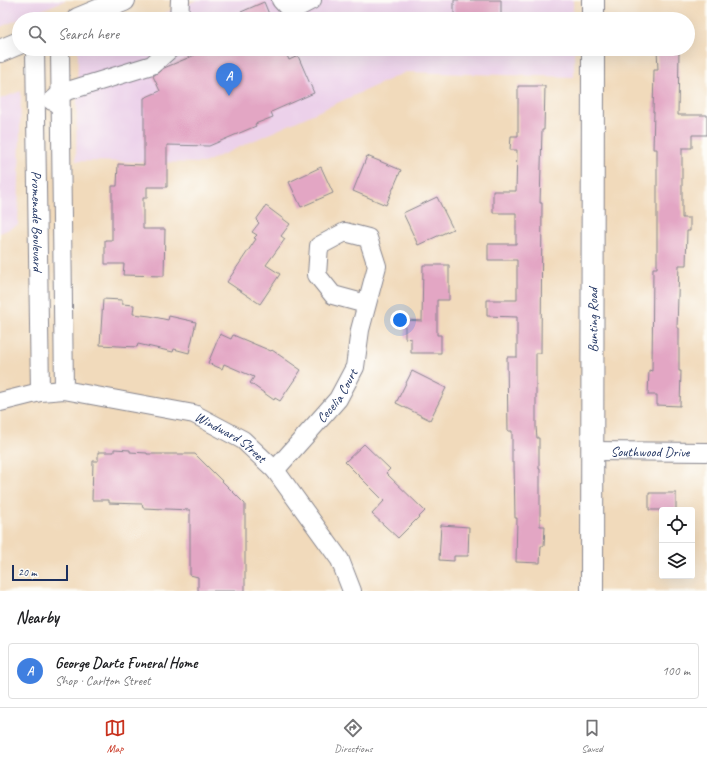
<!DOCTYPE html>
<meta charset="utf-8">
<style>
body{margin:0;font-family:Caveat,sans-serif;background:#f6f6f6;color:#202124}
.controls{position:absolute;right:12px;bottom:12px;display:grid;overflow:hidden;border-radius:4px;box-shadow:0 4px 16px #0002}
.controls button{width:36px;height:36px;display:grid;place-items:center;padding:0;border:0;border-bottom:1px solid #e0e0e0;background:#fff;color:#202124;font:20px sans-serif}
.scale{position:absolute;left:12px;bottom:10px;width:56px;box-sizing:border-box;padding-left:4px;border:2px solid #1b2f5e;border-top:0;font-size:11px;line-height:14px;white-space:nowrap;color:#1b2f5e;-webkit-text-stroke:3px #fdfcf7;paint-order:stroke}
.you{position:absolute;left:400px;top:320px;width:14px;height:14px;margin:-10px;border:3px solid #fff;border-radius:50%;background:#1a73e8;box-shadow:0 0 0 6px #1a73e833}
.badge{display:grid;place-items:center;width:26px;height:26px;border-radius:50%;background:#c8321e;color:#fff;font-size:13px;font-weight:700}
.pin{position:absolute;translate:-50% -33px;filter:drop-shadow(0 1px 2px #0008)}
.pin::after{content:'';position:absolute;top:21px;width:14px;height:12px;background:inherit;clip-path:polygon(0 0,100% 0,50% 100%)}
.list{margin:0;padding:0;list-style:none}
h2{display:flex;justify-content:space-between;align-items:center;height:52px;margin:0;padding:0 16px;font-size:17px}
h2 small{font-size:13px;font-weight:400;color:#757577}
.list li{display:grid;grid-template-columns:26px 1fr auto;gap:12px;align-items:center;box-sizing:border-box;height:56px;margin:0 8px 8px;padding:0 8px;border:1px solid #e0e0e0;border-radius:4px}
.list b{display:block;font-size:15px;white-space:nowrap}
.list p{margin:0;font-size:13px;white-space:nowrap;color:#757577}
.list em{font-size:13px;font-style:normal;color:#757577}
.icon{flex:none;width:22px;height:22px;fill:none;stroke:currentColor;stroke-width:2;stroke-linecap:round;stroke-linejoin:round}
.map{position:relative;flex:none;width:707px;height:591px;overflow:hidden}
.search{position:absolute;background:#fff;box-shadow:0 4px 16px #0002;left:12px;right:12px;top:12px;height:44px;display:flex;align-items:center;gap:10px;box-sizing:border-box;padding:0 14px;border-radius:22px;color:#757577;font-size:15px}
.sheet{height:116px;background:#fff}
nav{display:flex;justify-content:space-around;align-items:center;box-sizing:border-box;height:56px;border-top:1px solid #e0e0e0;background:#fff;font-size:11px;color:#757577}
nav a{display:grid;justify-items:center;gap:2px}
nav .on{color:#c8321e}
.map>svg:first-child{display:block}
.built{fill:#ecd1ea}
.building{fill:#e3a6c4}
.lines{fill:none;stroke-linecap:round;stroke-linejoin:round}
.minor-casing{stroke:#86848c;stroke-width:20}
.major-casing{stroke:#86848c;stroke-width:24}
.minor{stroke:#fff;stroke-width:18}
.major{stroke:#fff;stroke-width:22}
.labels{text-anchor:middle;stroke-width:3;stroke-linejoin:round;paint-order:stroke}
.street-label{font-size:14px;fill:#1b2f5e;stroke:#fdfcf7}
</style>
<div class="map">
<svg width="707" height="591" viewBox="0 0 707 591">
<rect width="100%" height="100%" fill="#fdfcf7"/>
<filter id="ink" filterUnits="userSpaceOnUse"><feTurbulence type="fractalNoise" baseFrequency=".025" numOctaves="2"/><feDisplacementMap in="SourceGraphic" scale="8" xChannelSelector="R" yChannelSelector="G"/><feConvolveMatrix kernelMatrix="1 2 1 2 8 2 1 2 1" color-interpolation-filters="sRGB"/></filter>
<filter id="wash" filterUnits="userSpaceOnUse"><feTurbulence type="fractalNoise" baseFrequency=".012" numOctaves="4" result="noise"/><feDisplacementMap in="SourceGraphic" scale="16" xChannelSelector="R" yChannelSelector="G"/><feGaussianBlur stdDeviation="0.9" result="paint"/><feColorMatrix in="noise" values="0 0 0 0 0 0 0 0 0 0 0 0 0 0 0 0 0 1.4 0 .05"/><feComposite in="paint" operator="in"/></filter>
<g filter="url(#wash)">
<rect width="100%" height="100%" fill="#f1dabb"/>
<path class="built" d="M0,0H66L0,27Z
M197,0H573V19H150Z
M78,49H574V77L406,72L204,163L76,161Z
M21,91L18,225L0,233V99Z"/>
<g id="blocks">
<path class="building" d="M454,0H501V19H454Z
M264,2L271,19H225Z
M209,49H284L289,60L298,56L314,93L271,112L273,117L255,124L256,126L209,146L167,145V187H147V198H143V229H165L164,276L123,275L124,264H105V240H112V186H117L118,164L144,165V98L160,91L153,76L164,68Z
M657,49H679L678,115H707V135H692V148H682V218H690V231H687L686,265H679L677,328H679V371H681L680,406L657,405V395H648L649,370L652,371L653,268H657V149H653L654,112H653L654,70H658Z
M518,86H545L544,130H542L540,203H542L541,353H536V427L537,438H539V469H540V526H545L544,546H541L540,563L516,562L517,518H515L514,463H512V431H508L507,357H517V317L487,316V300H517V260H488V244H516V213H493V191H516L517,150H510L511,136H518Z
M367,156L401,170L386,205L353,191Z
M321,167L333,193L301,207L289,182Z
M437,197L453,229L418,245L403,213Z
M266,206L290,224L281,236L285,239L266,265L280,274L260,304L227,282L256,239L254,238L257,235L252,232L259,223L256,220Z
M423,265H449V300H437V335H441V353H411V339L405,338V320L422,321Z
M103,299L122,300V304L134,305L133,314L150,316L168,320L169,316L196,322L189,353L174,349L173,352L138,344L137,347L100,345Z
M220,334L231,339L233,335L271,351L272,350L301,370L280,401L275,398L274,400L250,383L254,377L224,364L222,369L208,363Z
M412,371L446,388L430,420L396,403Z
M364,444L390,469L386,473L425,511L398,538L372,514L384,501L345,462Z
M114,449L130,450V452L147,453V454H195L245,504V591H198V577L190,575V510L143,508L142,504L109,503V500H92L93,461H98V452H114Z
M649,493H676V510H649Z
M441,525L469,527L468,556H454V561L439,560Z"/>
</g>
</g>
<g filter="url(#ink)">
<use href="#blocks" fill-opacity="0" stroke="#86848c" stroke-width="1"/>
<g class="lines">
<g class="minor-casing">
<g id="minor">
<path d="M281,0L291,11L312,0"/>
<path d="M179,19L180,0"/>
<path id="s1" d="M35,49L40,392"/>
<path d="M60,49L64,390"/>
<path d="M52,101L61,93L152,65L170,49"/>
<path id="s2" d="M0,402L40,392L64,390L194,414L243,440L275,470L340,560L352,591"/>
<path id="s3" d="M592,451L707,452"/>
<path id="s4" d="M275,470L338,399L355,367L360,330L377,266L368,238L345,232L319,246L317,275L333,295L366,304"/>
</g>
</g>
<g class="major-casing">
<g id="major">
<path d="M78,19L124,0"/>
<path d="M593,19V0"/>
<path d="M0,51L19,43"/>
<path id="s5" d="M592,591L593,49"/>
</g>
</g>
<use href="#minor" class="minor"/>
<use href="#major" class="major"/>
</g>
</g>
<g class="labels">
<g class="street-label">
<text dy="5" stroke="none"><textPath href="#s1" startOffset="172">Promenade Boulevard</textPath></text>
<text dy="5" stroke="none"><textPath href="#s5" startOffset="271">Bunting Road</textPath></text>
<text dy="5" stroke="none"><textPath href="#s4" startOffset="97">Cecelia Court</textPath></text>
<text dy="5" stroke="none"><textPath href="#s2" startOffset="241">Windward Street</textPath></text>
<text dy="5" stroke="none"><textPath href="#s3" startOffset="58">Southwood Drive</textPath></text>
</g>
</g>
</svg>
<div class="controls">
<button><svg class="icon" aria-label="locate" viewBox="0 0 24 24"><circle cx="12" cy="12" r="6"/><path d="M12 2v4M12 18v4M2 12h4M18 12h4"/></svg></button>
<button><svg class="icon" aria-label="layers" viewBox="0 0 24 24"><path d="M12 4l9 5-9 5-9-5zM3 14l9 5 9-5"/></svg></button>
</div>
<div class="scale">20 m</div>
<div class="you"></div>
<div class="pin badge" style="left:229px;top:96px;background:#3f7fe0">A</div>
<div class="search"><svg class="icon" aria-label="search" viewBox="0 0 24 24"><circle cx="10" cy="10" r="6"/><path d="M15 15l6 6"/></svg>Search here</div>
</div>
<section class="sheet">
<h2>Nearby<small></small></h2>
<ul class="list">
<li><span class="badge" style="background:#3f7fe0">A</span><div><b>George Darte Funeral Home</b><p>Shop · Carlton Street</p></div><em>100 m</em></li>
</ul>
</section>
<nav>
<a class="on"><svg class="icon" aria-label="map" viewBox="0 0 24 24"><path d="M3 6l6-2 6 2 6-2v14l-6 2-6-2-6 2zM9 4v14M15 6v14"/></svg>Map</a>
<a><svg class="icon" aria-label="directions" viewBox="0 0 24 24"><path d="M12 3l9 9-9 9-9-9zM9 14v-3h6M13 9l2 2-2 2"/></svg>Directions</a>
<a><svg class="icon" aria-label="saved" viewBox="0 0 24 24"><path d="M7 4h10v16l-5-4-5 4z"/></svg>Saved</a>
</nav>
